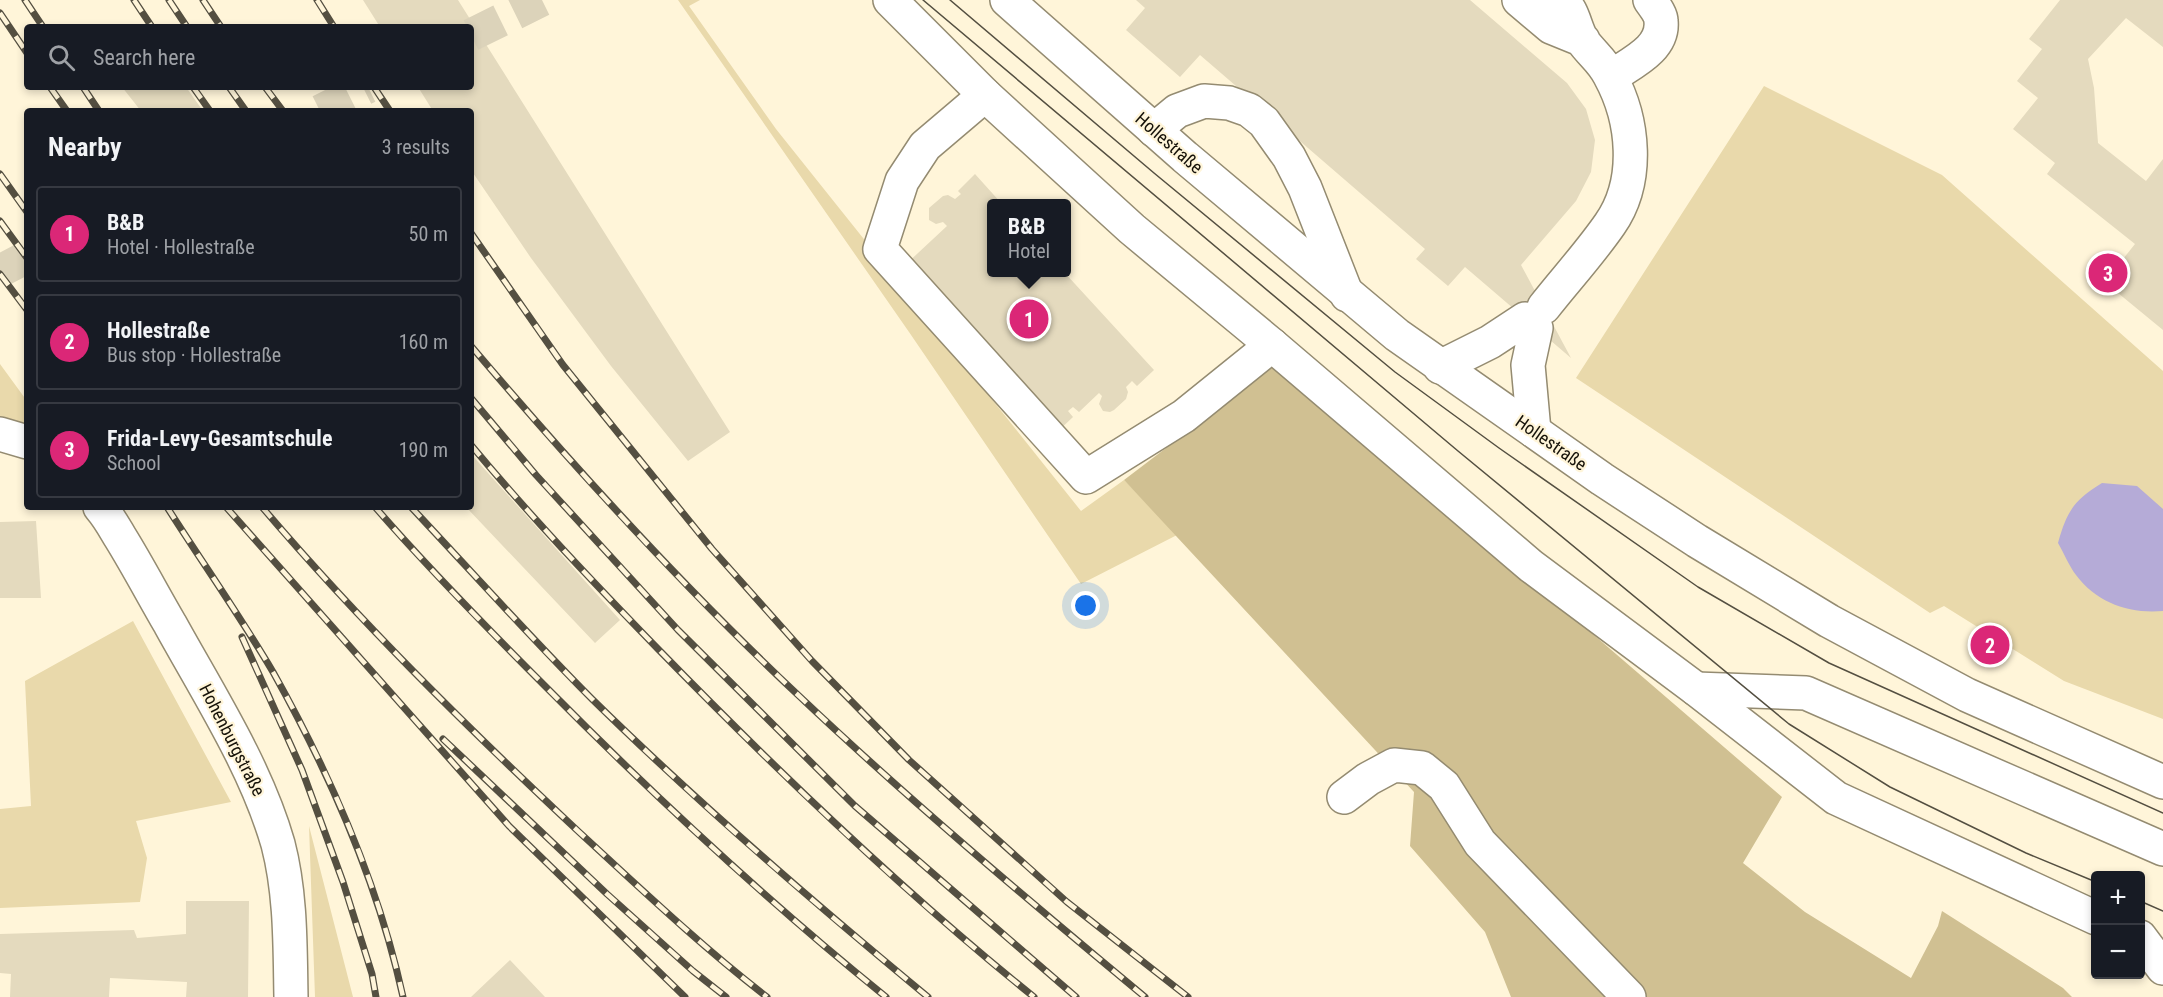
<!DOCTYPE html>
<meta charset="utf-8">
<style>
body{margin:0;font-family:"Roboto Condensed",sans-serif;background:#20242c;color:#f1f3f6}
.controls{position:absolute;right:18px;bottom:18px;display:grid;overflow:hidden;border-radius:6px;box-shadow:0 3px 9px #0003}
.controls button{width:54px;height:54px;display:grid;place-items:center;padding:0;border:0;border-bottom:2px solid #363941;background:#171b24;color:#f1f3f6;font:30px sans-serif}
.you{position:absolute;left:1086px;top:606px;width:21px;height:21px;margin:-15px;border:4px solid #fff;border-radius:50%;background:#1a73e8;box-shadow:0 0 0 9px #1a73e833}
.badge{display:grid;place-items:center;width:39px;height:39px;border-radius:50%;background:#db2777;color:#fff;font-size:20px;font-weight:700}
.pin{position:absolute;translate:-50% -50%;border:3px solid #fff;box-shadow:0 2px 6px #0006}
.popup{position:absolute;left:987px;top:199px;width:84px;height:78px;box-sizing:border-box;display:grid;place-content:center;border-radius:6px;background:#171b24;filter:drop-shadow(0 2px 4px #0005);font-size:20px;white-space:nowrap;color:#9ea1a6}
.popup b{font-size:22px;color:#f1f3f6}
.popup::after{content:'';position:absolute;left:50%;top:100%;margin-left:-12px;border:12px solid transparent;border-top-color:#171b24}
.list{margin:0;padding:0;list-style:none}
h2{display:flex;justify-content:space-between;align-items:center;height:78px;margin:0;padding:0 24px;font-size:26px}
h2 small{font-size:20px;font-weight:400;color:#9ea1a6}
.list li{display:grid;grid-template-columns:39px 1fr auto;gap:18px;align-items:center;box-sizing:border-box;height:96px;margin:0 12px 12px;padding:0 12px;border:2px solid #363941;border-radius:6px}
.list b{display:block;font-size:22px;white-space:nowrap}
.list p{margin:0;font-size:20px;white-space:nowrap;color:#9ea1a6}
.list em{font-size:20px;font-style:normal;color:#9ea1a6}
.icon{flex:none;width:33px;height:33px;fill:none;stroke:currentColor;stroke-width:2;stroke-linecap:round;stroke-linejoin:round}
.map{position:relative;flex:none;width:2163px;height:997px;overflow:hidden}
.search{position:absolute;background:#171b24;box-shadow:0 3px 9px #0003;left:24px;top:24px;width:450px;height:66px;display:flex;align-items:center;gap:15px;box-sizing:border-box;padding:0 21px;border-radius:6px;color:#9ea1a6;font-size:22px}
.panel{position:absolute;background:#171b24;box-shadow:0 3px 9px #0003;left:24px;top:108px;width:450px;height:402px;border-radius:6px}
.map>svg:first-child{display:block}
.green{fill:#e9d9ab}
.forest{fill:#d0c092}
.water{fill:#b5abd7}
.building{fill:#e4dabe}
.lines{fill:none;stroke-linecap:round;stroke-linejoin:round}
.major-tunnel{stroke:#dcd3ba;stroke-width:33;stroke-dasharray:33 16;stroke-linecap:butt}
.minor-casing{stroke:#948b71;stroke-width:36}
.major-casing{stroke:#948b71;stroke-width:36}
.minor{stroke:#fff;stroke-width:33}
.major{stroke:#fff;stroke-width:33}
.tram{stroke:#544f41;stroke-width:1.5}
.rail-casing{stroke:#544f41;stroke-width:7}
.rail{stroke:#fff5d9;stroke-width:4.5;stroke-dasharray:14;stroke-linecap:butt}
.labels{text-anchor:middle;stroke-width:4.5;stroke-linejoin:round;paint-order:stroke}
.street-label{font-size:18px;fill:#161209;stroke:#fff5d9}
</style>
<div class="map">
<svg width="2163" height="997" viewBox="0 0 2163 997">
<rect width="100%" height="100%" fill="#fff5d9"/>
<path class="green" d="M678,0H700L689,6L776,129L1081,511L1124,480L1177,535L1081,584L909,332Z
M1764,86L1942,175L2163,371V719L2064,681L1944,606L1930,613L1576,378Z
M0,364L27,401V426L0,418Z
M133,621L231,802L136,821L147,858L140,902L0,908V809L31,806L25,681Z
M309,826L353,997H315Z"/>
<path class="forest" d="M1278,363L1782,797L1743,863L1805,912L1911,978L1938,926L1942,911L2063,988L2072,997H1511L1485,932L1410,846L1414,792L1124,480Z"/>
<path class="water" d="M2102,483L2137,486L2163,509V611C2129,614 2097,603 2076,575C2069,566 2064,553 2058,543C2067,511 2074,500 2102,483Z"/>
<path class="building" d="M363,0H458L730,432L688,461L611,366L531,258L471,170V111H433L418,87H471V27H380Z
M1136,0H1470L1567,83L1586,109L1595,140L1591,172L1576,201L1521,265L1571,358L1465,267L1448,286L1416,259L1425,249L1200,55L1180,77L1126,30L1145,8Z
M2060,0H2163V47L2126,18L2088,59L2094,88L2098,143L2146,181L2163,159V330L2118,293L2120,290L2107,279L2135,244L2047,174L2055,163L2013,129L2038,98L2017,81L2042,49L2029,39Z
M122,87H186L203,111H141Z
M975,174L1002,204H992V272H1064L1154,370L1137,386L1132,381L1126,387L1128,392L1126,399L1114,410L1110,412L1103,411L1099,404L1102,396L1099,393L1079,412L1073,407L1068,411L1073,417L1056,433L903,267L947,226L943,222L936,224L929,220V208L943,196L948,195L955,199L961,194L958,191Z
M471,454L620,620L595,643L466,507H471Z
M36,521L41,598H0V522Z
M186,901H249L248,997H186L187,982L110,978L109,997H10L11,974L0,973V934L134,930L137,938L186,934Z
M510,960L545,997H471Z"/>
<g class="lines">
<path class="major-tunnel" d="M471,35L542,0
M320,111L368,87
M0,271L27,257"/>
<g class="minor-casing">
<path id="minor" d="M1519,0L1551,27L1583,40
M1611,77C1631,63 1664,49 1661,21C1661,14 1654,6 1650,0
M985,95L925,146L902,181L880,249L1086,477L1184,416L1272,345
M1154,130L1177,111L1204,101L1229,103L1249,110L1264,122L1289,157L1305,188L1347,295
M1544,307C1566,279 1590,253 1610,224C1640,181 1634,120 1610,76C1603,61 1591,53 1582,40C1574,26 1574,11 1561,0
M1440,367L1490,342L1525,319
M1534,431L1528,365L1536,328
M0,434L27,442
M100,507C108,516 114,527 120,537C138,566 153,595 170,624C208,693 256,767 278,844C291,894 290,946 291,997
M1696,689L1806,693L2163,849
M1344,797L1368,779L1394,765L1422,768L1444,786L1480,843L1629,997"/>
</g>
<g class="major-casing">
<path id="major" d="M890,0L985,95L1132,229L1272,345L1531,566L1696,689L1836,798L2096,918
M1007,0L1185,157L1397,335L1602,479L1697,541L1829,621L1967,695L2163,782
M2140,937L2163,968"/>
</g>
<use href="#minor" class="minor"/>
<use href="#major" class="major"/>
<path class="tram" d="M923,0L1458,451L1789,724L1890,787L2026,853L2096,882
M950,0L1154,173L1395,372L1499,448L1698,587L1829,663L2163,813
M2140,901L2163,911"/>
<g class="rail-casing">
<path id="rail" d="M25,0L43,27
M134,0L152,27
M169,0L187,27
M203,0L221,27
M317,0L334,27
M0,13L27,53
M50,87L67,111
M83,87L99,111
M193,87L210,111
M229,87L246,111
M265,87L283,111
M374,87L390,111
M0,174L27,212
M0,221L27,258
M471,233L563,365L712,549L812,661L909,760L1067,902L1188,997
M0,274L27,310
M471,346C574,467 681,585 797,694C909,800 1027,899 1145,997
M471,398L536,475L678,630L855,806L1076,997
M471,445C530,516 594,583 658,649C777,771 901,890 1034,997
M167,507C202,562 240,616 273,672C330,774 378,882 403,997
M226,507L509,826L685,997
M262,507C360,622 469,729 579,832C640,888 701,946 767,997
M375,507C429,569 486,627 544,685C653,795 766,900 886,997
M411,507C471,571 530,637 592,699C699,804 813,902 928,997
M242,637L302,770L343,882L372,974L376,997
M443,739L607,894L693,971L726,997"/>
</g>
<use href="#rail" class="rail"/>
</g>
<g class="labels">
<g class="street-label">
<text transform="translate(1169 143) rotate(41)" y="6">Hollestraße</text>
<text transform="translate(1551 443) rotate(35)" y="6">Hollestraße</text>
<text transform="translate(232 740) rotate(63)" y="6">Hohenburgstraße</text>
</g>
</g>
</svg>
<div class="controls">
<button>+</button>
<button>−</button>
</div>
<div class="you"></div>
<div class="pin badge" style="left:1029px;top:319px">1</div>
<div class="popup"><b>B&amp;B</b>Hotel</div>
<div class="pin badge" style="left:1990px;top:645px">2</div>
<div class="pin badge" style="left:2108px;top:273px">3</div>
<div class="search"><svg class="icon" aria-label="search" viewBox="0 0 24 24"><circle cx="10" cy="10" r="6"/><path d="M15 15l6 6"/></svg>Search here</div>
<section class="panel">
<h2>Nearby<small>3 results</small></h2>
<ul class="list">
<li><span class="badge">1</span><div><b>B&amp;B</b><p>Hotel · Hollestraße</p></div><em>50 m</em></li>
<li><span class="badge">2</span><div><b>Hollestraße</b><p>Bus stop · Hollestraße</p></div><em>160 m</em></li>
<li><span class="badge">3</span><div><b>Frida-Levy-Gesamtschule</b><p>School</p></div><em>190 m</em></li>
</ul>
</section>
</div>
